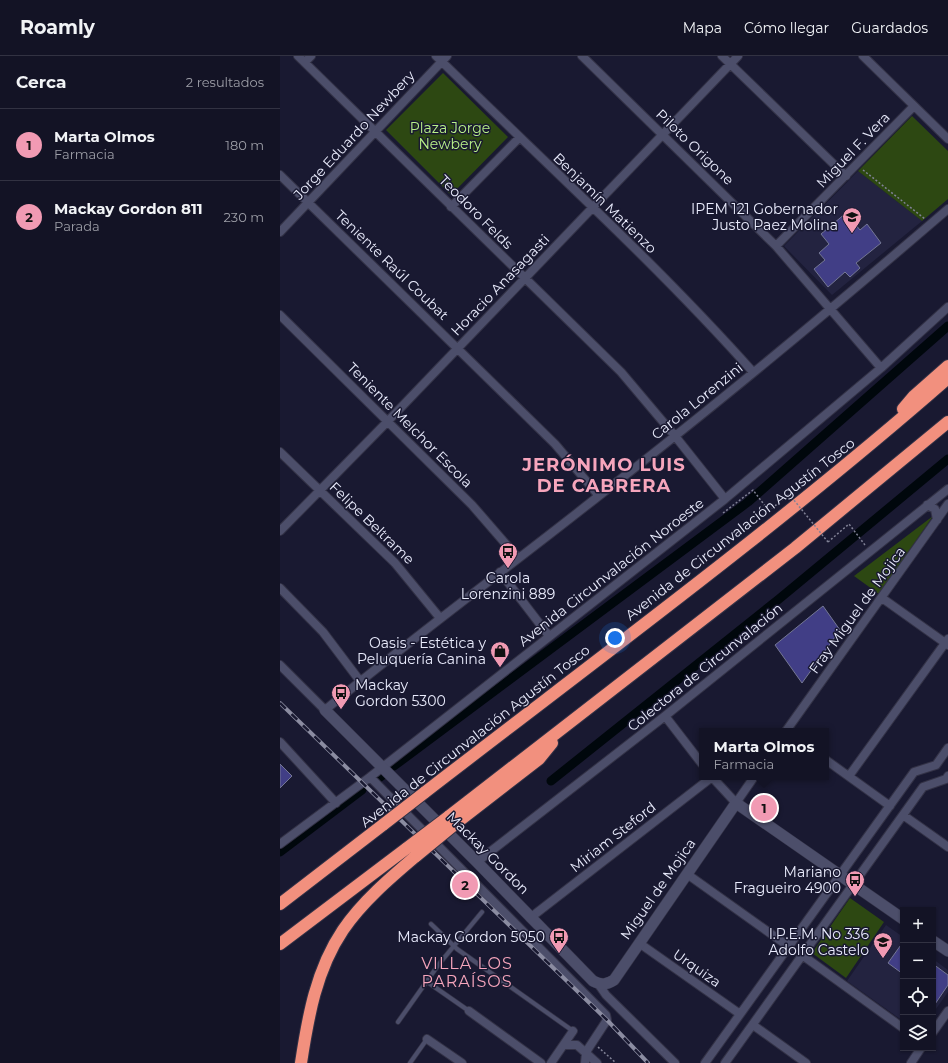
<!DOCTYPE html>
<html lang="es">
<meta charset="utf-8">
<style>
body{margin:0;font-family:Montserrat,sans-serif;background:#1c1c2d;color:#f1f3f6}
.controls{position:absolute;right:12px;bottom:12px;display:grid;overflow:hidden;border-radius:0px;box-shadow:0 1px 3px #0004}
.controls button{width:36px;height:36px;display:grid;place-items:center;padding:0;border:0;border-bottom:1px solid #323242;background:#131325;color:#f1f3f6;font:20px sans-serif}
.you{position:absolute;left:335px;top:582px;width:14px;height:14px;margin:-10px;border:3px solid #fff;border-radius:50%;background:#1a73e8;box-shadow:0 0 0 6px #1a73e833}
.badge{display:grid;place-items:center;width:26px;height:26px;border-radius:50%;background:#f19ab3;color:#111;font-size:13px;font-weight:700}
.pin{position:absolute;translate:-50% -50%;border:2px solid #fff;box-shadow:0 1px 4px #0006}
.popup{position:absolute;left:419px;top:672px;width:130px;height:52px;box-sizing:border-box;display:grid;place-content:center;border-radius:0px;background:#131325;filter:drop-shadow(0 1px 3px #0005);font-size:13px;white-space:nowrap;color:#9d9ea7}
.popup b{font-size:15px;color:#f1f3f6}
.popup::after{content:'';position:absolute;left:50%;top:100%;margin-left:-8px;border:8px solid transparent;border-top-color:#131325}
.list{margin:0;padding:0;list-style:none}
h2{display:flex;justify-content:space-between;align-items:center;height:52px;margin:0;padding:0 16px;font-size:17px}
h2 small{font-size:13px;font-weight:400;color:#9d9ea7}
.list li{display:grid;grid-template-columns:26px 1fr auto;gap:12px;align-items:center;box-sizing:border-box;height:72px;padding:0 16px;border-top:1px solid #323242}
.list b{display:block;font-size:15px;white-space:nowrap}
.list p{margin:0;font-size:13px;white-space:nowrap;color:#9d9ea7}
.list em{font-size:13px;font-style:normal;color:#9d9ea7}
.icon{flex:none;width:22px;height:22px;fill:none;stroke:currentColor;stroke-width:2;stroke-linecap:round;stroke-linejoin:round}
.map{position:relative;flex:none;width:668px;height:1007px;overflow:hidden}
header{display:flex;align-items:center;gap:24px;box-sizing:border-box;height:56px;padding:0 20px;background:#131325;border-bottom:1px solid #323242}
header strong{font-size:19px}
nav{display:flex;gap:22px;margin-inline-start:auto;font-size:14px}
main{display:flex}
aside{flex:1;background:#131325}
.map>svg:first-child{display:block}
.built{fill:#232340}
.green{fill:#2d4812}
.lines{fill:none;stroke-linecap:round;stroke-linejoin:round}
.canal{stroke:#00070c;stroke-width:9}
.building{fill:#413e86;stroke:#747794}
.service-casing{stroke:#333246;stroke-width:5.5}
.minor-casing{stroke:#333246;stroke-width:10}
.secondary-casing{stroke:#333246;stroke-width:12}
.motorway-casing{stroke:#333246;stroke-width:14}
.path{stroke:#818296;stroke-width:1.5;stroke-dasharray:2 2;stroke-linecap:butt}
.service{stroke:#4c4e6a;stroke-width:4}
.minor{stroke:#4c4e6a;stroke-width:8}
.secondary{stroke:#4c4e6a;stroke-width:11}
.motorway{stroke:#f2907e;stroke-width:12}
.rail-casing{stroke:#8b8ca1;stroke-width:4}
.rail{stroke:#191931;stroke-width:2.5;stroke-dasharray:8;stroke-linecap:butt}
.motorway-bridge-casing{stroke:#333246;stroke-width:14;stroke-linecap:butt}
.path-bridge{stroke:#818296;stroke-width:1.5;stroke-dasharray:2 2;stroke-linecap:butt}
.motorway-bridge{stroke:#f2907e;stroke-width:12}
.labels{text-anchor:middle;stroke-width:3;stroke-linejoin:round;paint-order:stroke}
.park-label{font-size:14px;fill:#b9f288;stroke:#191931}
.street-label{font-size:14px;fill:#e9ebfc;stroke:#191931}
.poi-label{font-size:14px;fill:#e9ebfc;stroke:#191931;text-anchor:end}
.quarter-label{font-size:16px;letter-spacing:1px;fill:#f6a5bc;stroke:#191931}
.district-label{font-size:18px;font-weight:bold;letter-spacing:1px;fill:#f6a5bc;stroke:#191931}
</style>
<header>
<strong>Roamly</strong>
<nav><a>Mapa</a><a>Cómo llegar</a><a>Guardados</a></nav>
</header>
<main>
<aside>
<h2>Cerca<small>2 resultados</small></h2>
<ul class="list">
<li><span class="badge">1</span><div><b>Marta Olmos</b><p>Farmacia</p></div><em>180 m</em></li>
<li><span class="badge">2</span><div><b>Mackay Gordon 811</b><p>Parada</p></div><em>230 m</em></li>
</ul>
</aside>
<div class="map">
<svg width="668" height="1007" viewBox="0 0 668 1007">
<rect width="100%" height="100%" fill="#191931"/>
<path class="built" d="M578,115L642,165L552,239L504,190Z
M606,869L623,881V965L567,925Z
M653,903L668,914V936L653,957Z"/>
<path class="green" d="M163,17L228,81L171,139L106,74Z
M632,60L668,95V143L642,165L578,115Z
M653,460L599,538L574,520Z
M570,842L604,866L566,922L532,897Z"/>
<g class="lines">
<path class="canal" d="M114,710L468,446L668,270
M99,722L103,719
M271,725L499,543L668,403
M0,796L82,734"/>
</g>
<path class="building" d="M566,157L580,174L587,168L601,187L576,207L580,212L570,221L565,216L548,231L534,213L545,204L539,197L549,188L541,178Z
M543,550L560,574L522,627L495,589Z
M0,708L12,720L0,732Z
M623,886V918L608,907Z
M653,908L668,919V929L653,951Z"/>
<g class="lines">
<g class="service-casing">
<path id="service" d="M151,868L177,893L293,975
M146,925L189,955
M118,966L159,908L202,856
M130,1007L147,983"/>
</g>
<g class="minor-casing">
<path id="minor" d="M18,0L341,316L395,380L445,443
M156,0C262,104 374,205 473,316
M302,0L496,190L601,312
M442,0L566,120
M583,0L668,83
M25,6L31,0
M0,119L275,388L319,440
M171,151L239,82
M0,176L167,0
M496,190L634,50
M0,259L192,449L238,502
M0,396L115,507L160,562
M647,449L655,453L657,464
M0,475L108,365L458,0
M220,516L269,580
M0,532L43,576L80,625
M602,542L668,589
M0,609L45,654C135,580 229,511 320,439C439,347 554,251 668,153
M385,660L422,708
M506,675L668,448
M0,686L56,747
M546,704L610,750
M569,720L668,583
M90,721L326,959L327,964L306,996L305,1007
M432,721L456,747L474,721
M623,759L668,791
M0,788L90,721L445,443L601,312L668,251
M197,806L385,660L668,433
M407,818L508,890
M250,862L432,721
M359,887L460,958
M522,899L623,972
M319,929L326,939L395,1007
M189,955L261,1007
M473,969L526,1007
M653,976L668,955
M147,983L182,1007
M284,989H297L317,1007
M271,1007L293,975
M425,1007L634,716L656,709L668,692
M445,1007L643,731L666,723L668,720
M631,1007L641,992"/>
</g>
<g class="secondary-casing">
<path id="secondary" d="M45,654L197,806L313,925C321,929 326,929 334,924L456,747L623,863
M653,885L668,895"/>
</g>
<g class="motorway-casing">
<path id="motorway" d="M623,353L634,340L668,310
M144,737C320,601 500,469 668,322
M168,761L515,492L668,366
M175,768L259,703L272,687
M0,848L104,768
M0,888L127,792
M21,1007C28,961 36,914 63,874C82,846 110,822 136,800"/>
</g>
<path class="path" d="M583,114L645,163
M443,457L473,434L489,455L509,438
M548,486L569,468L585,489
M318,991L336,1007"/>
<use href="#service" class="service"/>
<use href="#minor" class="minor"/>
<use href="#secondary" class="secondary"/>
<use href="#motorway" class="motorway"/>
<g class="rail-casing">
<path id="rail" d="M0,647L327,964L368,1007"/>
</g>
<use href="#rail" class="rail"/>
<g class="motorway-bridge-casing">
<path id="motorway-bridge" d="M104,768L144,737
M127,792L168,761
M136,800L175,768"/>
</g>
<path class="path-bridge" d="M509,438L548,486"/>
<use href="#motorway-bridge" class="motorway-bridge"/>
</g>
<defs>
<g id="school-pin" transform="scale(1)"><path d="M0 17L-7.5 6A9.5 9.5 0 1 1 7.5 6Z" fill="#f19ab3" stroke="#191931"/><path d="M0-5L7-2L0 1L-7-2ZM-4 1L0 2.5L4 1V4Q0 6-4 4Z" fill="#111"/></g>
<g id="bus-pin" transform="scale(1)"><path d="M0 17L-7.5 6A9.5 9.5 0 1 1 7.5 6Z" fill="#f19ab3" stroke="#191931"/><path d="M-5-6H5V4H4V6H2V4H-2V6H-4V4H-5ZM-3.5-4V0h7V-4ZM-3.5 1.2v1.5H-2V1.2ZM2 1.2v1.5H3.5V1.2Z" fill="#111"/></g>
<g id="shop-pin" transform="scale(1)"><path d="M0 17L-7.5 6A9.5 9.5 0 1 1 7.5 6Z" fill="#f19ab3" stroke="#191931"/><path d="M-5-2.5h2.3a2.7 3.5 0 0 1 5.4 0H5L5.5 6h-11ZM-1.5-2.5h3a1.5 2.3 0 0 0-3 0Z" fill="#111"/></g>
</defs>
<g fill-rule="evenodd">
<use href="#school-pin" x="572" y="161"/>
<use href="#bus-pin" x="228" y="496"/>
<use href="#shop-pin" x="220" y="595"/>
<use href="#bus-pin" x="61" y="637"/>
<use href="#bus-pin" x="575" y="824"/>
<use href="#bus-pin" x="279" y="881"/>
<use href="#school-pin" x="603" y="886"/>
</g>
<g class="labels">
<g class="park-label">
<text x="170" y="77">Plaza Jorge<tspan x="170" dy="16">Newbery</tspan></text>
</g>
<g class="street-label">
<text transform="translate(74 79) rotate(-47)" y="5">Jorge Eduardo Newbery</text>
<text transform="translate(415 91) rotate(44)" y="5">Piloto Origone</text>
<text transform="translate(573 94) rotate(-46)" y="5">Miguel F. Vera</text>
<text transform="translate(325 147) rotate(44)" y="5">Benjamín Matienzo</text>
<text transform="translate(196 156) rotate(45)" y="5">Teodoro Felds</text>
<text transform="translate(112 209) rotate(44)" y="5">Teniente Raúl Coubat</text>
<text transform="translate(220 229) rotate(-46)" y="5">Horacio Anasagasti</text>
<text transform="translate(417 345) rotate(-39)" y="5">Carola Lorenzini</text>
<text transform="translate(130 369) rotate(45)" y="5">Teniente Melchor Escola</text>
<text transform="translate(92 467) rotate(44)" y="5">Felipe Beltrame</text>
<text transform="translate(460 473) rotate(-38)" y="5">Avenida de Circunvalación Agustín Tosco</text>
<text transform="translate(331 516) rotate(-38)" y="5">Avenida Circunvalación Noroeste</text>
<text transform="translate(577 554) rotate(-54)" y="5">Fray Miguel de Mojica</text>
<text transform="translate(425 611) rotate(-39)" y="5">Colectora de Circunvalación</text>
<text transform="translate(195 680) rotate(-38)" y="5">Avenida de Circunvalación Agustín Tosco</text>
<text transform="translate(333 781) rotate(-38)" y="5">Miriam Steford</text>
<text transform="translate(208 797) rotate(45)" y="5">Mackay Gordon</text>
<text transform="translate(378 833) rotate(-55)" y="5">Miguel de Mojica</text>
<text transform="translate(417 912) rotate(35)" y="5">Urquiza</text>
</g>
<g class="poi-label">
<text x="558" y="158">IPEM 121 Gobernador<tspan x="558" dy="16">Justo Paez Molina</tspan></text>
<text x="228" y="527" text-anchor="middle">Carola<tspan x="228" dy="16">Lorenzini 889</tspan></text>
<text x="206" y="592">Oasis - Estética y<tspan x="206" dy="16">Peluquería Canina</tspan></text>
<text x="75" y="634" text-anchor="start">Mackay<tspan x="75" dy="16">Gordon 5300</tspan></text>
<text x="561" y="821">Mariano<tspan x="561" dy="16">Fragueiro 4900</tspan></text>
<text x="589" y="883">I.P.E.M. No 336<tspan x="589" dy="16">Adolfo Castelo</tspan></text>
<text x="265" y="886">Mackay Gordon 5050</text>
</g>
<g class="quarter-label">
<text x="187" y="913">VILLA LOS<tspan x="187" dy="18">PARAÍSOS</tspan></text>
</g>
<g class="district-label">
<text x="324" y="415">JERÓNIMO LUIS<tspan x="324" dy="21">DE CABRERA</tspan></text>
</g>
</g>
</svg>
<div class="controls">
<button>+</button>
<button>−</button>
<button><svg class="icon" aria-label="locate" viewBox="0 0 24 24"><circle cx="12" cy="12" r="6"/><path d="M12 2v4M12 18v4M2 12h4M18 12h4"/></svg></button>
<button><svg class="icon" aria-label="layers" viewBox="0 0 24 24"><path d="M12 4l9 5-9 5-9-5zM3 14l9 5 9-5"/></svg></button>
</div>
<div class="you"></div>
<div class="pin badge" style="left:484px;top:752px">1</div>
<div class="popup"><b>Marta Olmos</b>Farmacia</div>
<div class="pin badge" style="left:185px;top:829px">2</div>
</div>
</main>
